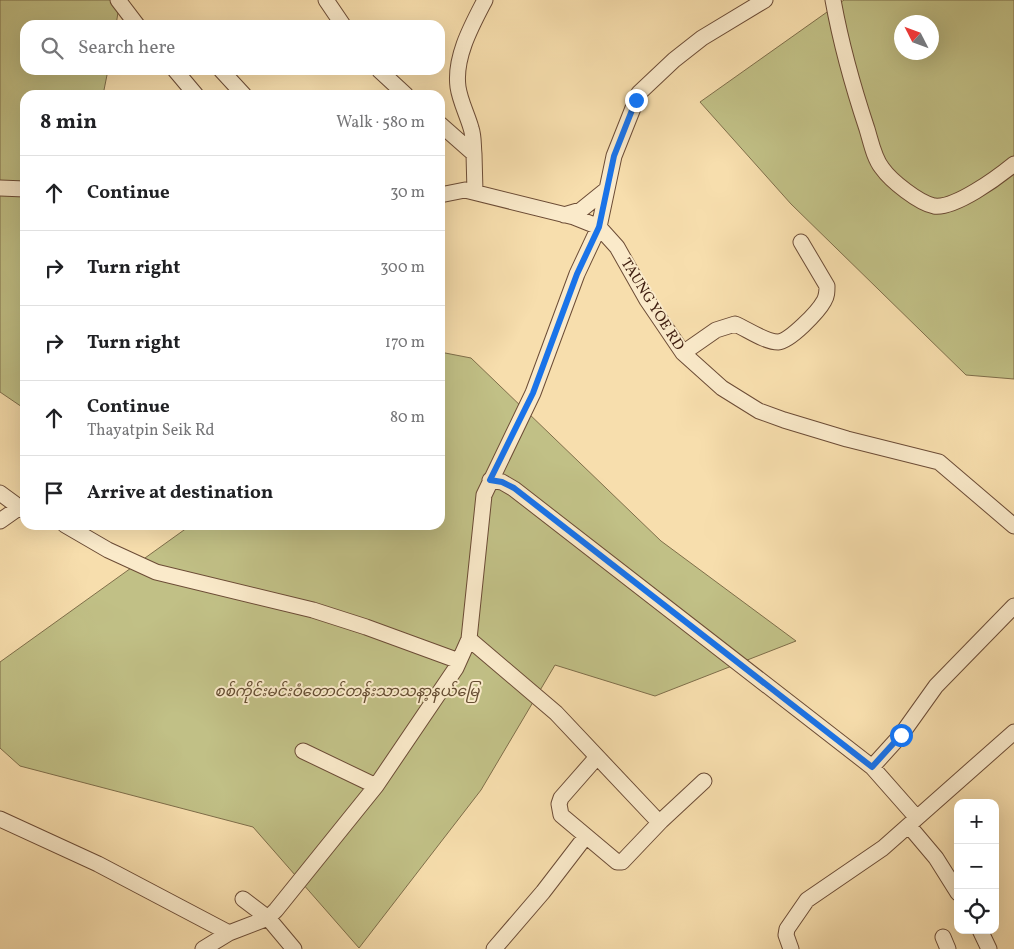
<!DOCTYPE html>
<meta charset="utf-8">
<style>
body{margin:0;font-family:Vollkorn,"Noto Sans Myanmar",serif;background:#f6f6f6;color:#202124}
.controls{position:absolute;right:15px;bottom:15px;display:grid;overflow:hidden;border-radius:10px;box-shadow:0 5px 20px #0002}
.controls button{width:45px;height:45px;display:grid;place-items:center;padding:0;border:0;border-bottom:1px solid #e0e0e0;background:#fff;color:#202124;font:25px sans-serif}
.compass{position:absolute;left:894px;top:15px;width:45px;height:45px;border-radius:50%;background:#fff;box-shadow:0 5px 20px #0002;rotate:312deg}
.stop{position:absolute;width:15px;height:15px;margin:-11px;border:4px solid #1a73e8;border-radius:50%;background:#fff}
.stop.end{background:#1a73e8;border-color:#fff;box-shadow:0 1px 5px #0008}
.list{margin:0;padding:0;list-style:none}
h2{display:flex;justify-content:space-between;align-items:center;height:65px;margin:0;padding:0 20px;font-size:21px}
h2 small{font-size:16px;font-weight:400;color:#757577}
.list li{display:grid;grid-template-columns:32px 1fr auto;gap:15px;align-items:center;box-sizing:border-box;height:75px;padding:0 20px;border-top:1px solid #e0e0e0}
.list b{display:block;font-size:19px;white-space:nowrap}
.list p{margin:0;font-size:16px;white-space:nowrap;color:#757577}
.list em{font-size:16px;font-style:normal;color:#757577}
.icon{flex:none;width:28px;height:28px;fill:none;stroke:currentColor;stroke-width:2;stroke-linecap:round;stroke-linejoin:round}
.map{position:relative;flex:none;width:1014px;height:949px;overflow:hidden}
.search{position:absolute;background:#fff;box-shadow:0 5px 20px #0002;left:20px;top:20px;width:425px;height:55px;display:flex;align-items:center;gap:12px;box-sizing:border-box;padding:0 18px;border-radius:15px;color:#757577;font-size:19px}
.panel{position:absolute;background:#fff;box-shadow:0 5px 20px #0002;left:20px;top:90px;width:425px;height:440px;border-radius:15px}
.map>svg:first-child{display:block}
.green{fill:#c1c086;stroke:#7f6e4a;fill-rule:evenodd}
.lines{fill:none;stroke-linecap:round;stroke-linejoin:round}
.minor-casing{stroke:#6c4c36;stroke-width:17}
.minor{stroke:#faeaca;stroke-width:15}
.route{stroke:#1a73e8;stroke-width:6}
.labels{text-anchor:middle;stroke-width:4;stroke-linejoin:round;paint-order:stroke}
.street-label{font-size:15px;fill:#3d1c0e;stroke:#faeaca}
.park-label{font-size:15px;font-style:italic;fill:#654d32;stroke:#faeaca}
</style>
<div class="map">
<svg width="1014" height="949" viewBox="0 0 1014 949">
<rect width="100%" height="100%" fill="#f7dead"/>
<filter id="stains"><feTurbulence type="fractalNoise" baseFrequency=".004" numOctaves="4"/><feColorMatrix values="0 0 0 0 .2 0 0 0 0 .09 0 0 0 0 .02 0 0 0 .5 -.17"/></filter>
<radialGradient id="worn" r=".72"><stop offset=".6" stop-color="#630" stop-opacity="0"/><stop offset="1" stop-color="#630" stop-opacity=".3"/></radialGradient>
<path class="green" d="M0,0H120L116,25H25V70H108L103,95H25V409L0,392Z
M844,0H1014V379L966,375L791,204L700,102ZM902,22H932V52H902Z
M440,352L471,358L661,541L796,641L655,696L555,665L481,790L359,948L253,827L20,766L0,748V662L191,525H440Z"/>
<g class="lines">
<g class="minor-casing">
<path id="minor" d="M118,0L137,25
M326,0L343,25
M833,0C841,44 853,87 867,129C871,142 874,158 882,168C891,181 919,203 934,206C955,209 998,177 1014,164
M175,70L196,95
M221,70L244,95
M379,70L406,95
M440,124L474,154L475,192
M474,154C473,145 474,137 471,128C467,114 460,101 458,87C454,57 472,25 485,0
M0,188L25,189
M440,195L465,190L574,217L599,227L617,247L647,300L683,353L722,388L759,411L784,420L847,439L939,462L1014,526
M564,215L581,210L607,189
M683,353L716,330L735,324C747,329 765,342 778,342C790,341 818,312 824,301C827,296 827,292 827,286L801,242
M490,480L502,482L514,489L872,767
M0,493L15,504L17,509L25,510
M0,521L17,509
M65,525L108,550L156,572L313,610L366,627L459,661
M469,639L556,713L656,819L661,821L704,781
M303,751L376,786
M597,757L561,798L559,804L561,815L617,862H622L661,821
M917,818L872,767L901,735L936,686L1014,606
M0,819L98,864L229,933
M909,826L936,858L958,893
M243,899L268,918L294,949
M980,930L989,949
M943,937L948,949
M203,949L229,933L268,918L276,910L376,786L456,668L469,639L484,495L533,393L577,274L599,227L614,156L639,93L674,60L702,38L765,0
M494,949L543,892L586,836
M791,949L786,935L787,929L807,900L883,848L1014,732"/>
</g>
<use href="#minor" class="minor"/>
</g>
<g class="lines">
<path class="route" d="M636,100L614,156L599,227L577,274L533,393L490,480L502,482L514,488L872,767L901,735"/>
</g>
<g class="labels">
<g class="street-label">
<text transform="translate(653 304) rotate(58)" y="5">TAUNG YOE RD</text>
</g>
<g class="park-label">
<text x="347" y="696">စစ်ကိုင်းမင်းဝံတောင်တန်းသာသနာ့နယ်မြေ</text>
</g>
</g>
<rect width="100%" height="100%" filter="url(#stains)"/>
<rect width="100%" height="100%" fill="url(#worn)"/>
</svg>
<div class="controls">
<button>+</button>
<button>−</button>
<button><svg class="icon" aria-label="locate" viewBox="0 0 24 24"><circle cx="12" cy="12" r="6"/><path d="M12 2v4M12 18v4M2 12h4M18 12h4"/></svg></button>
</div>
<svg class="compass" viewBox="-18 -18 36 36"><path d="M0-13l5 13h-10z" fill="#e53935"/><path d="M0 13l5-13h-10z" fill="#757577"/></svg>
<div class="stop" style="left:901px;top:735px"></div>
<div class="stop end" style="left:636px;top:100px"></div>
<div class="search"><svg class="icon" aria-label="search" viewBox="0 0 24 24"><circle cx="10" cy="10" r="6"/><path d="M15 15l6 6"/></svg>Search here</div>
<section class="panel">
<h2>8 min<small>Walk · 580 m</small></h2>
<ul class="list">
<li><svg class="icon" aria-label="ahead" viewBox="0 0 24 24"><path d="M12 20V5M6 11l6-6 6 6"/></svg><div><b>Continue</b></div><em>30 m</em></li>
<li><svg class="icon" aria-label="right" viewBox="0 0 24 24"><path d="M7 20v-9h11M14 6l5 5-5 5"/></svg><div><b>Turn right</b></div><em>300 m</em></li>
<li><svg class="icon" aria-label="right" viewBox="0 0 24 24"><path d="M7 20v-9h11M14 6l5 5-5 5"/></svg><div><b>Turn right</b></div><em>170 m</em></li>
<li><svg class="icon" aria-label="ahead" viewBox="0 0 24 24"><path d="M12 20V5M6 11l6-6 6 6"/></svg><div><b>Continue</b><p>Thayatpin Seik Rd</p></div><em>80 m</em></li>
<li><svg class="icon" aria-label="arrive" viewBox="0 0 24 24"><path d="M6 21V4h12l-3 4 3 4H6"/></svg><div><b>Arrive at destination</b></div></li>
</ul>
</section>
</div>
